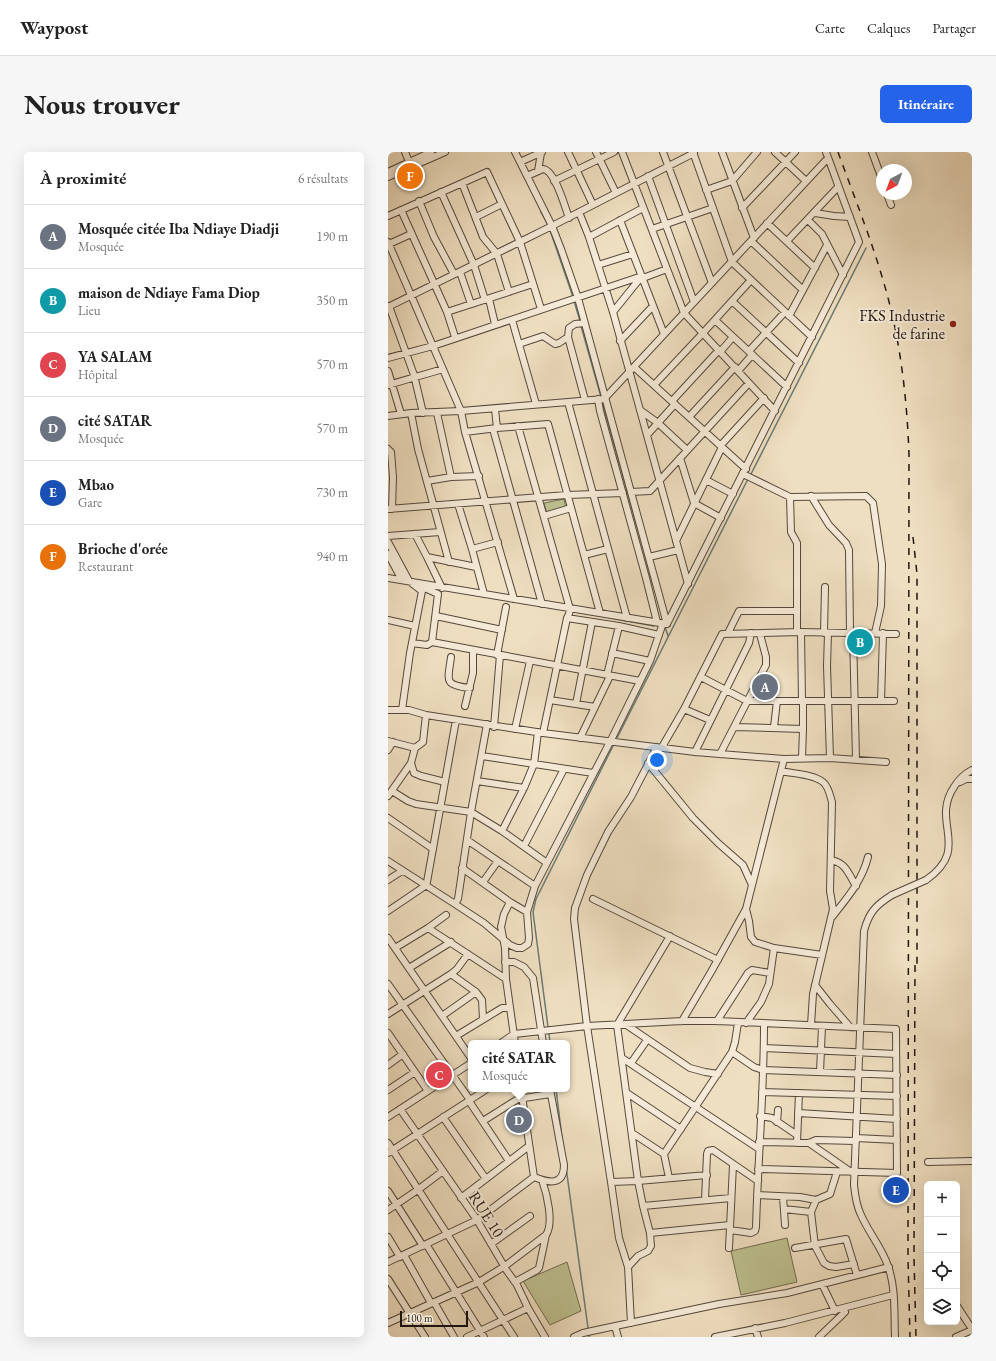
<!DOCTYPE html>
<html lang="fr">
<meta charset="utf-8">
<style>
body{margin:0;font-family:"EB Garamond",serif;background:#f6f6f6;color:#222}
.controls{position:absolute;right:12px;bottom:12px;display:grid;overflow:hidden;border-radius:6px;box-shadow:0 4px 16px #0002}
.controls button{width:36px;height:36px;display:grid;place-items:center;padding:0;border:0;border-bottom:1px solid #e0e0e0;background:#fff;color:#222;font:20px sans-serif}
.compass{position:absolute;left:488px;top:12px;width:36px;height:36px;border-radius:50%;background:#fff;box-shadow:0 4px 16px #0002;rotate:221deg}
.scale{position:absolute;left:12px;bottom:10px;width:68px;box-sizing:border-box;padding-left:4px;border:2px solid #211610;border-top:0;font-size:11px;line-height:14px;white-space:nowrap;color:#211610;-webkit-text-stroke:3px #f5ead7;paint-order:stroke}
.you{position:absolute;left:269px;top:608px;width:14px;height:14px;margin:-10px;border:3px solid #fff;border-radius:50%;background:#1a73e8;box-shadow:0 0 0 6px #1a73e833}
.badge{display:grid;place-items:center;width:26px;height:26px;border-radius:50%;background:#2563eb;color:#fff;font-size:13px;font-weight:700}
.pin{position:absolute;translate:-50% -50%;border:2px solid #fff;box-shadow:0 1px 4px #0006}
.popup{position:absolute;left:80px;top:888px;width:102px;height:52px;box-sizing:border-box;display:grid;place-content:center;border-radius:6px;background:#fff;filter:drop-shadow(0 1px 3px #0005);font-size:13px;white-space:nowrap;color:#767676}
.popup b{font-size:15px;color:#222}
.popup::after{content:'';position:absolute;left:50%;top:100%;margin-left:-8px;border:8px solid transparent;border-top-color:#fff}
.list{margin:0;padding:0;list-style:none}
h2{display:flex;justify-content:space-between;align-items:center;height:52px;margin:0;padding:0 16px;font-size:17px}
h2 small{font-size:13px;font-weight:400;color:#767676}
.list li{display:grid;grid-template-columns:26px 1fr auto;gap:12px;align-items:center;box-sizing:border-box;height:64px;padding:0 16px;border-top:1px solid #e0e0e0}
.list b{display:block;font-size:15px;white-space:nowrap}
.list p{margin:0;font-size:13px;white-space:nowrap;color:#767676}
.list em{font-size:13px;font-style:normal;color:#767676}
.icon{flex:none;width:22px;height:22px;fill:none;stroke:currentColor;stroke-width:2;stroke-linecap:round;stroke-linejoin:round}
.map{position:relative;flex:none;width:584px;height:1185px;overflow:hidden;border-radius:6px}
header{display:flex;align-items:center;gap:24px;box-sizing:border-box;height:56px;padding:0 20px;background:#fff;border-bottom:1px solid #e0e0e0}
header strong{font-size:19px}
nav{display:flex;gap:22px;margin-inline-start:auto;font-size:14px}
.intro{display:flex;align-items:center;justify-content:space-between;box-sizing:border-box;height:96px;padding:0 24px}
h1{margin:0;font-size:28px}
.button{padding:10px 18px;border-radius:6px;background:#2563eb;color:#fff;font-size:14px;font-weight:700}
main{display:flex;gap:24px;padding:0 24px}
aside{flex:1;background:#fff;border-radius:6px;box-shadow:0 4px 16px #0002}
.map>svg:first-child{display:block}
.green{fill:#bec090;stroke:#706b50}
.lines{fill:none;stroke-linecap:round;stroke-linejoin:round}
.stream{stroke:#6a7a75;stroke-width:1.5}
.minor-casing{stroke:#54483c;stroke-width:8}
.minor{stroke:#f5ead7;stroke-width:6}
.rail{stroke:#211610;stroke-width:1.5;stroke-dasharray:7 7;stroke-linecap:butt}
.minor-bridge-casing{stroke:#54483c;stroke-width:8;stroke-linecap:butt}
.minor-bridge{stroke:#f5ead7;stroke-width:6}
.poi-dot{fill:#8f2418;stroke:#f5ead7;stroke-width:1.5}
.labels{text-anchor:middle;stroke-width:4;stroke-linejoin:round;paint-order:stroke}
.poi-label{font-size:16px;fill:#211610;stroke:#f5ead7;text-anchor:end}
.street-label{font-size:16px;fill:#211610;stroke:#f5ead7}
</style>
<header>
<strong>Waypost</strong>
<nav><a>Carte</a><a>Calques</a><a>Partager</a></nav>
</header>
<div class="intro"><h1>Nous trouver</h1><a class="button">Itinéraire</a></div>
<main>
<aside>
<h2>À proximité<small>6 résultats</small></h2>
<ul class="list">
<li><span class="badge" style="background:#6b7280">A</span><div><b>Mosquée citée Iba Ndiaye Diadji</b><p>Mosquée</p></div><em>190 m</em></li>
<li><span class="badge" style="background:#0f9aa8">B</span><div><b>maison de Ndiaye Fama Diop</b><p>Lieu</p></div><em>350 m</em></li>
<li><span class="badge" style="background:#e0444e">C</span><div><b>YA SALAM</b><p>Hôpital</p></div><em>570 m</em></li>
<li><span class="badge" style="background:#6b7280">D</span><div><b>cité SATAR</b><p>Mosquée</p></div><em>570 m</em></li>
<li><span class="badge" style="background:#1a4fb4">E</span><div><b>Mbao</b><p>Gare</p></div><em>730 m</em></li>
<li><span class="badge" style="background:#e8710a">F</span><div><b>Brioche d'orée</b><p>Restaurant</p></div><em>940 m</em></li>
</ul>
</aside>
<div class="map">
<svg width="584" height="1185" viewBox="0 0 584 1185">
<rect width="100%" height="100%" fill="#efdfc1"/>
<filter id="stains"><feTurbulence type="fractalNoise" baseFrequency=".005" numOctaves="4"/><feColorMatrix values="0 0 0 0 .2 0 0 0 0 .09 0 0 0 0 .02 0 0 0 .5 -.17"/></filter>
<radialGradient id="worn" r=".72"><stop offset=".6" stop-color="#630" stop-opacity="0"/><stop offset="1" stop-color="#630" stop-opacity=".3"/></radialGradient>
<path class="green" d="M176,347L178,357L159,362L156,351Z
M399,1086L409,1130L353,1143L343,1099Z
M179,1110L193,1159L162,1173L135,1129Z"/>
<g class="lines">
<path class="stream" d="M153,60L160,73
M162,78L185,145
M186,149L192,169
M193,174L213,245
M214,249L249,374
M362,324L478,96
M190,460L266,474
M277,475L280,484
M229,586L360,327
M160,875L145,760L148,747L225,594
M161,882L162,891
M168,937L175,994
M178,1015L200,1176
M201,1183V1185"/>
<g class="minor-casing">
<path id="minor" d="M17,0L21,10
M127,0L164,74L173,97L190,146L279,472
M180,0L205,53
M208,0L228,41
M234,0L296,161L387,259
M275,0L324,131
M305,0L344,110L424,185
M334,0L366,86
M387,0L418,29
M484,0L494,27
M132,10L154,0
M150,19L153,1
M0,20L43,0
M139,24L155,17C167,18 177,55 181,66
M260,24L306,150
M0,25L57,0
M166,29L226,0
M74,31L95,85L109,102L121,140
M318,38L344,29L369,0
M53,40L86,113L97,148
M499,42L503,53
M31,49L46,85L66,122
M354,56L407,0
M13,58L59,160L67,185
M191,60L201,85L225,160L300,432
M427,61L446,64L462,65
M0,64L99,20L132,90L153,157
M88,65L114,52
M232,68L276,182
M420,68L434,82L455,123
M379,71L427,116
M264,77L325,56
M201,85L255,56
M363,89L415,138
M399,89L450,35
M0,90L73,259L77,280L126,447
M1,92L23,82
M210,113L245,102
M72,120L83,152
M255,126L279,117
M101,147L107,172
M344,149L411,211
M1,154L26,223L35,261
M0,155L164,74L306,1
M59,160L145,132
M225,160L254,124
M401,164L439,93
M124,168L148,252
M327,168L399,235
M196,171L187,172L181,176L180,185L197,248
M232,189L265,154
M131,192L155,184L167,192L171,191L180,185
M361,199L397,160
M332,200L345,185
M0,206L45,194L254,124
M246,215L358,317
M0,219L13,262
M350,219L364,203
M0,233L55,217
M266,233L315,181L363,128
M210,247L212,259L258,426L269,470
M284,249L331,198
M180,250L239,466
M107,257L109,276
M252,258L270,271L299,298
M23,261L30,297L61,410
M49,261L63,325
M0,264L23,261L73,259L216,247L440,6
M301,265L347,215
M130,274L182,457L181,462L179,466
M105,277L154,452
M77,280L109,276L160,272L212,461
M260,282L287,252
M333,293L376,246
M0,297L3,300L5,325L4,357
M292,306L306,351L333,366
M355,322L402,345L478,344L485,351L494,412L493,454L487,481
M318,328L345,342
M39,329L63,325L91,324
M243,340L262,339L361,231
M423,344L441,373L458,391L461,398L462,481
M402,345L403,380L409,391V480
M70,352L84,397L96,442
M0,357L179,343L235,341
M156,364L183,356
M27,382L39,405L88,415
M0,384L52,380
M288,389L334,295
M0,390L21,429L34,439L22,501L14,558
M84,397L110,390
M0,402L14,428
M196,403L220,397
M39,405L54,436
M261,405L290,398
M0,426L278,472
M34,436L39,437L50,442L44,490
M48,464L114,478
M0,468L27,474
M279,472L471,90L438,0
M413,480L414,549
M340,481L351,459H409
M436,481L437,435
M440,481L439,514L442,606
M465,481L468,607
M24,491L39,493L44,490L252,529
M224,501L262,509
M109,503L118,455
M63,505C60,529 55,533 82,536
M219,523L231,474
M313,525L359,549H506
M162,548L207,555
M493,549L495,481
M188,552L204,470
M77,554L85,521V498
M0,558H21L38,563L155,581L307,600L396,607L442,606L498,610
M322,568L296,557L334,482L413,480L508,482
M106,575L112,503
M346,575L415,577V549
M386,575L389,549
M127,577L142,509
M155,581L179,466L231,474L271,483
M192,586L222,524
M0,589L27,596
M274,595L296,557
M0,598L5,590
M307,600L361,491L363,481
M332,602L378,513V505L372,482
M94,604L205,621
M414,606L415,577
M23,611L26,621L33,624L57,630
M260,611L305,666L330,691L355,713L364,733
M393,619C406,622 425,622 435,630C441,635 442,644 444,650L442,739L445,757L425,842L423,873
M89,629L136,636
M572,630L578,627H584
M4,639L20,649L28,652L83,660L114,679L159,711
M0,644L23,611L27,596L35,590L38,563
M0,666L45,697
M114,679L136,636L146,612L150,580
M79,688L147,734
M136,694L176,617
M443,708C458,711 460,721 468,734
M0,709L67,752L96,771L122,793L129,796H134L140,792L141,786L139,760L147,734L222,590L262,509L275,471
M74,716L122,750L139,760
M0,728L14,719
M538,728C584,696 542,671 566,635C571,627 576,622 584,618
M95,730L110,709
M504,743C488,753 481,760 476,779L466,1033C467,1043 468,1053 473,1063C481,1081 494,1096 500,1114C508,1136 506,1162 507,1185
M205,747L330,808
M122,750L116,762L113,775L117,796L118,827L127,891
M67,752L70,747L83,660L99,572
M358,757L361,769L363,785L367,790L386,796L434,803
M0,759L37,734L39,730L68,568
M444,765C459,746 474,729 480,705
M40,776L118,827
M0,786L83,906
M7,796L40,776L58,763
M117,810H126L136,815L145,826L155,891
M21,816L63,790
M63,822L88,840L94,848L95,867
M0,832L82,948
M427,833L442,852L462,875
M0,862L63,822L69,817L80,802
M54,864L88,840
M294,869L323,820L358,757L396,607
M329,869L360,821L364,818L382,821
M358,871L373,850L381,832L386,796
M237,872L302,916L317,920L330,922
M0,881L40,939
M68,884L114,856H122
M113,891L126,882L154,879L199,874L294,869H329L508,877L509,1021L370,1017
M376,896L508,902
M344,900L366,915L375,918L509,923
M234,906L371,997
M243,911L259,888
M0,913L15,902
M432,920L434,874
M133,937L146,1025
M0,938L27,920
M374,940L509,944
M239,941L293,977
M81,949L121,1009
M12,957L89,1068L119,1119L129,1133L140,1156L157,1185
M410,961L509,967
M372,964L384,966L409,983
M0,965L83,911
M55,965L98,1027
M95,969L130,947L162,942
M389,970L390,958
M244,981L276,1002L281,1026
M468,986L509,988
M371,990L421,991L428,988L468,989
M0,991L126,1185
M409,991L411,941
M421,991L463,1020
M0,1001L99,937
M276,1002L344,900L347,890L350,871
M540,1010L584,1009
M223,1030L250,1029L319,1023
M0,1039L35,1094
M369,1043L412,1045L428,1048L442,1042L449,1020
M395,1045L397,1073
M73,1046L141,994
M317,1048L319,1002L320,999L325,998L370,1029
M428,1048L423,1060L427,1094L436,1111L441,1114L448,1115L466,1112
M255,1054L343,1046
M396,1057L423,1060
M0,1058L31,1037L55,1019
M342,1078L363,1081L367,1079L368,1075C370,1007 376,939 376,872
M262,1081L342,1073
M0,1085L12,1105
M38,1092L96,1185
M103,1092L142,1064
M341,1096L345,1013
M407,1096L458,1087L469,1123
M16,1103L43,1151
M0,1110L89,1068L146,1025C161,1031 176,1034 176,1013L162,937
M240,1115L231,1086L223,1030L199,874L186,767L187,756L199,723L220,680L243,645L269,595
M0,1127L37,1185
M127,1130L149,1118L151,1116L158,1083
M434,1132L447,1159
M46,1150L66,1185
M569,1154L584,1177
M0,1171L91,1130L117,1114L158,1083C166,1071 159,1042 154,1028
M243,1171L240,1115L250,1104L260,1099L263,1094L262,1081L255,1054L250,1029L229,873L282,784
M227,1174L230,1185
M367,1176L370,1185
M79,1185L140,1156
M186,1185L195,1181L204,1179L331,1152L399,1141L501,1115
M327,1185L397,1171L505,1143
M431,1185L454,1163L457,1160L454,1157
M568,1185L584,1178"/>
</g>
<use href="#minor" class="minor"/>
<path class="rail" d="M450,0C467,47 486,94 499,142C513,194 519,248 521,302L520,1107L522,1185
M525,385L529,422V819
M527,813L526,1106L528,1185"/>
<g class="minor-bridge-casing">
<path id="minor-bridge" d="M504,743L538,728"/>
</g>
<use href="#minor-bridge" class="minor-bridge"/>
</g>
<circle class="poi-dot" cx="565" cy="172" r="4"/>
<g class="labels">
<g class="poi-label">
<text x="557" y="169">FKS Industrie<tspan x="557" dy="18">de farine</tspan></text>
</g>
<g class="street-label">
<text transform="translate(99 1062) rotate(57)" y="6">RUE 10</text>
</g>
</g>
<rect width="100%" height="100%" filter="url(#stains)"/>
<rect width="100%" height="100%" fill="url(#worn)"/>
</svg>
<div class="controls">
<button>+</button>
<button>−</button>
<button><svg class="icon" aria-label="locate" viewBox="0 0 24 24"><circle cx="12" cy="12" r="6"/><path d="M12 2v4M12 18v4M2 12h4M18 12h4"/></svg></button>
<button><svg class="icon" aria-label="layers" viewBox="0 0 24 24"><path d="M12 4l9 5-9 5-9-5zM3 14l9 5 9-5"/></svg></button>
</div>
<svg class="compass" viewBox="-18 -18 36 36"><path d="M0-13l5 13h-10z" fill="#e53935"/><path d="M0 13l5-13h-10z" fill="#767676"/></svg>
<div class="scale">100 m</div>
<div class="you"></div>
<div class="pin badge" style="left:377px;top:535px;background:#6b7280">A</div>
<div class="pin badge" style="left:472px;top:490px;background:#0f9aa8">B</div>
<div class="pin badge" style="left:51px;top:923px;background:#e0444e">C</div>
<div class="pin badge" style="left:131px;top:968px;background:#6b7280">D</div>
<div class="popup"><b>cité SATAR</b>Mosquée</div>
<div class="pin badge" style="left:508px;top:1038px;background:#1a4fb4">E</div>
<div class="pin badge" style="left:22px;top:24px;background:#e8710a">F</div>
</div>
</main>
